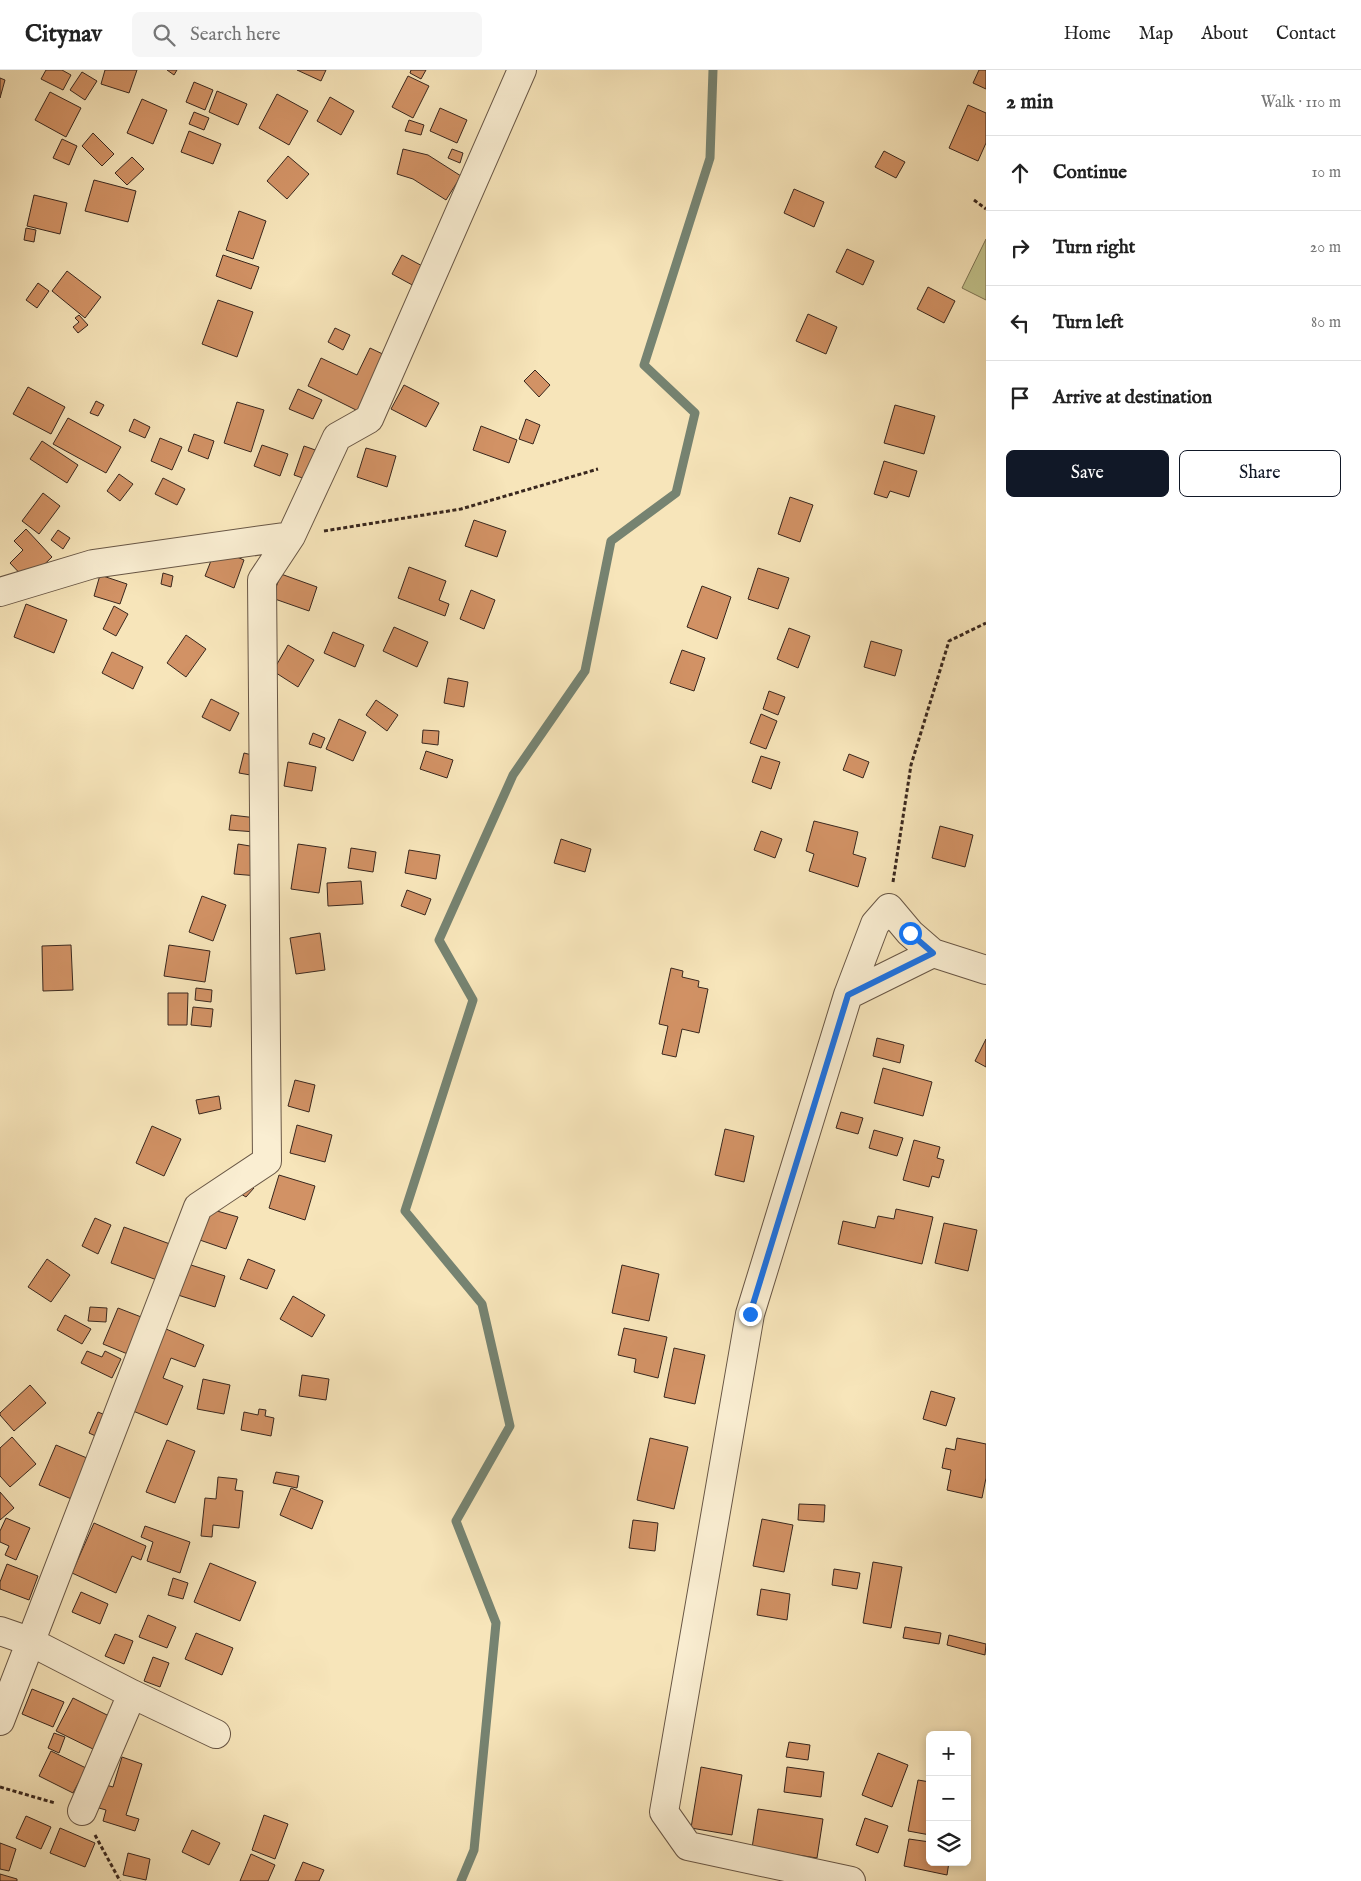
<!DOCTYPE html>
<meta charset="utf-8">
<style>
body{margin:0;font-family:"IM FELL English",serif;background:#f6f6f6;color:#222}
.controls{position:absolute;right:15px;bottom:15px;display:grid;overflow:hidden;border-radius:8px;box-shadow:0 2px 8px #0003}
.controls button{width:45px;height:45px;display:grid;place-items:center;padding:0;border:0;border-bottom:1px solid #e0e0e0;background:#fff;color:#222;font:25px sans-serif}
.stop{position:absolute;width:15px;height:15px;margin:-11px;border:4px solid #1a73e8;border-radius:50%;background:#fff}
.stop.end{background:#1a73e8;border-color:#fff;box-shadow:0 1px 5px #0008}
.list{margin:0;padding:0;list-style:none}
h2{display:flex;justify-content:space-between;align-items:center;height:65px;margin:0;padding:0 20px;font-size:21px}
h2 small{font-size:16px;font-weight:400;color:#767676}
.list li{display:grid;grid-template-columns:32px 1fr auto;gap:15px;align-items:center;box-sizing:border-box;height:75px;padding:0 20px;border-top:1px solid #e0e0e0}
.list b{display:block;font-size:19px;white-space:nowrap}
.list em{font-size:16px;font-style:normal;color:#767676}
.actions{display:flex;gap:10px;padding:15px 20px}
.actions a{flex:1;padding:11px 0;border:1px solid #111827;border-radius:8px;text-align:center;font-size:18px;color:#111827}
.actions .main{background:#111827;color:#fff}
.icon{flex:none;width:28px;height:28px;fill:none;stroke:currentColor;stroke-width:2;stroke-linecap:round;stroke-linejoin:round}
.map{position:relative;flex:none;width:986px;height:1811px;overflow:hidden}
header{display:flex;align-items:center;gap:30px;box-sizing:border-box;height:70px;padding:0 25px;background:#fff;border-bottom:1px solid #e0e0e0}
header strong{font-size:24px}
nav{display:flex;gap:28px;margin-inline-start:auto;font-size:18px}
.search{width:350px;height:45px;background:#f6f6f6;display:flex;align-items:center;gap:12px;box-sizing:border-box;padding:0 18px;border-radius:8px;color:#767676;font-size:19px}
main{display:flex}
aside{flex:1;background:#fff}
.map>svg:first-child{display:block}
.green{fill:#c2c38c;stroke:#7e7555}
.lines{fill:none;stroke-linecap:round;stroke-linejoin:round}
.stream{stroke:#768371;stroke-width:9}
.building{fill:#d29265;stroke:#39271e}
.minor-casing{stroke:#685645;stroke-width:30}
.path{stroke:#39271e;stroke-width:3;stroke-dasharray:4 2.5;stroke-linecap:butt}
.minor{stroke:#faeed2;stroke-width:28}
.route{stroke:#1a73e8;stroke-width:6}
</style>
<header>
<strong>Citynav</strong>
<div class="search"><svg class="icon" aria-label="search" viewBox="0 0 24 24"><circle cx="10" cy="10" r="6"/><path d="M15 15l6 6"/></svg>Search here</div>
<nav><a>Home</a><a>Map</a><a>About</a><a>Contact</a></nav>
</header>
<main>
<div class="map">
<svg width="986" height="1811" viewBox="0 0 986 1811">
<rect width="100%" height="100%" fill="#f7e5ba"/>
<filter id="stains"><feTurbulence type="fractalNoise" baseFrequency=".004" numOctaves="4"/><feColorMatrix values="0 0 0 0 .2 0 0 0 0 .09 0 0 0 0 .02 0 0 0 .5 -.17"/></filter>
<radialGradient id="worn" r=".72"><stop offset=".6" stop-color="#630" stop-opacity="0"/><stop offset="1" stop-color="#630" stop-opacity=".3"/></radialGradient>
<path class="green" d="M986,169V230L962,218Z"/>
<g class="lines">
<path class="stream" d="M461,1811L474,1780L496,1553L456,1451L510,1356L482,1234L405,1141L473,930L439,870L513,705L585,601L611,471L676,423L695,343L644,295L710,88L713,0"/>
</g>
<path class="building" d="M46,0H62L71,5L63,20L41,9Z
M105,0H137L129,23L101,14Z
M167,0H177L174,5Z
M297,0H326L321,11Z
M411,0H426L421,9L410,3Z
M979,0H986V19L973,13Z
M82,2L97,11L85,30L70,20Z
M408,6L429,16L413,48L392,37Z
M0,8L5,10L0,28Z
M194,12L213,20L205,40L186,32Z
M217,21L247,34L238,55L209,42Z
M50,22L81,38L66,67L35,50Z
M277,24L308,41L289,75L259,58Z
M330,27L354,41L341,65L317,51Z
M142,29L167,40L153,74L127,63Z
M968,35L986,43V73L978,91L949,78Z
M440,38L467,50L457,73L430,61Z
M194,42L209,48L204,60L189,54Z
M409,50L424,55L421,65L405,61Z
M189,61L221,74L213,94L181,82Z
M93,63L114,84L102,96L82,76Z
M62,69L77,76L69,95L53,88Z
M403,79L428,85L461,106L446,130L413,109L397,104Z
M452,79L463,83L460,93L448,88Z
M884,81L905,92L896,108L875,97Z
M288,86L309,104L287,129L267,111Z
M132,87L144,99L127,115L115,103Z
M94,110L136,121L128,152L85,141Z
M794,119L824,132L814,157L784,143Z
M34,125L67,133L60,164L27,156Z
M239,141L266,151L253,189L226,180Z
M26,158L36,160L34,172L24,170Z
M847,179L874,191L863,215L836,202Z
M223,185L259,197L251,219L216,206Z
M402,185L426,198L416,217L392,204Z
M67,201L101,227L85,248L52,221Z
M38,213L49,221L37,238L26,230Z
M928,217L955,231L944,253L917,239Z
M218,230L253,242L237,287L202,274Z
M808,244L837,257L826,284L796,271Z
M79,245L88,255L78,263L73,257L79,252L75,248Z
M335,258L350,265L343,280L328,272Z
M370,278L389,287L362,343L308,316L321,288L357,305Z
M535,300L550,315L539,327L524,311Z
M404,315L439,333L426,357L391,339Z
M28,317L65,337L51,364L13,344Z
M298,319L322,330L313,349L289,339Z
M96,331L104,335L98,346L90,343Z
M237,332L264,340L251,382L224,373Z
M895,335L935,346L924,384L884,373Z
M68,348L121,377L106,403L53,374Z
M134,349L150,357L145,368L129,361Z
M526,349L540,355L533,374L519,369Z
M481,356L517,370L509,393L473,380Z
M194,364L214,371L208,389L188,381Z
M160,368L182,377L172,400L151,391Z
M42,371L78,395L67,413L30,389Z
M262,375L288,384L280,406L254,396Z
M304,376L321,382L311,411L294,405Z
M366,378L396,386L387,417L357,407Z
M884,391L917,401L909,427L890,421L887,428L874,424Z
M119,404L133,414L120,431L107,421Z
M163,408L185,419L177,435L155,424Z
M43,423L60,436L39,464L22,451Z
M790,427L813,435L800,472L778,464Z
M474,450L506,461L497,487L465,476Z
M26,459L52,487L27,511L10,493L23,480L14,471Z
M58,460L70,468L63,479L51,470Z
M216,478L244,490L234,518L205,506Z
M409,497L446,511L439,530L449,534L445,546L398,528Z
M758,498L789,508L778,539L748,529Z
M163,503L173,506L171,517L161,514Z
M281,504L317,517L309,541L272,528Z
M100,505L127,514L120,534L94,526Z
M702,516L731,527L717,569L687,557Z
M471,520L495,530L484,559L460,549Z
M26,534L67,550L54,583L14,567Z
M114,536L128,544L116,566L103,559Z
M394,557L428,572L417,597L383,581Z
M789,558L810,566L798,598L777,589Z
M333,562L364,575L355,597L324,583Z
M186,565L206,579L186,607L167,593Z
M871,571L902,580L895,606L864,597Z
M288,575L314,590L298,617L273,601Z
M682,580L705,588L694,621L670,613Z
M112,582L143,597L133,619L102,603Z
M448,608L468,612L464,637L444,633Z
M769,621L785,627L778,645L763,639Z
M211,629L239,643L230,661L202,647Z
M376,630L398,645L387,661L366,645Z
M761,644L777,651L766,679L750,673Z
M339,649L366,662L353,691L326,679Z
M423,660L439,661L438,675L422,673Z
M313,663L325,668L321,678L309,674Z
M426,681L453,690L447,708L420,699Z
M244,683L260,687L256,706L239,703Z
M849,684L869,692L863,708L843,700Z
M761,686L780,692L771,719L752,712Z
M288,692L316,697L312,721L284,716Z
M231,745L257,748L256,762L229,760Z
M814,751L858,762L853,784L866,788L858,817L809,801L814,784L806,781Z
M940,756L973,765L965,797L932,788Z
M761,761L782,769L775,788L754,780Z
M561,769L591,779L585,802L554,793Z
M238,774L262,778L258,806L234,804Z
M298,774L326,778L319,823L291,819Z
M351,778L376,782L373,802L348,798Z
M409,780L440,785L436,809L405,803Z
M361,811L363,834L328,836L327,813Z
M407,820L431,829L425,845L401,836Z
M202,826L226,835L213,871L189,862Z
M320,863L325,900L296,904L290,868Z
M71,875L73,920L43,921L42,876Z
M169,875L210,881L205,912L164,906Z
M671,898L683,901L682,907L699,911L698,917L708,919L699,963L682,959L676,987L662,984L668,956L659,954Z
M196,918L212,920L211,932L195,930Z
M168,923H188L187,955H168Z
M193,937L213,939L211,957L191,955Z
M877,968L904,975L900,993L873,986Z
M986,969V997L975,991Z
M883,998L932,1012L923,1046L874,1033Z
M295,1010L315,1015L309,1042L288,1036Z
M219,1026L221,1039L199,1044L196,1030Z
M841,1042L863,1048L858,1064L836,1058Z
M297,1055L332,1065L325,1092L290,1083Z
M152,1056L181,1069L164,1106L136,1093Z
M725,1059L754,1066L744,1112L715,1105Z
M874,1060L903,1068L897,1086L869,1078Z
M914,1070L940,1077L937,1088L944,1090L939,1108L932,1106L929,1117L903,1110Z
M279,1105L315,1116L305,1150L269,1138Z
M242,1112L254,1118L246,1127L236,1121Z
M203,1137L238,1147L226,1179L191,1167Z
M896,1139L933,1147L922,1194L838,1174L843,1151L875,1158L878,1146L894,1149Z
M95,1148L111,1155L98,1184L82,1176Z
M944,1153L977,1160L968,1201L935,1193Z
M124,1157L178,1177L165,1213L111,1193Z
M47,1189L70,1205L51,1232L28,1217Z
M248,1189L275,1200L267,1219L240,1209Z
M188,1194L225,1206L215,1237L178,1225Z
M622,1195L659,1204L649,1251L612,1243Z
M293,1226L325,1245L312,1267L280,1249Z
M90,1237L107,1238L106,1252L88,1251Z
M118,1238L149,1250L135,1287L103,1274Z
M65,1245L91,1259L82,1274L57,1260Z
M624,1258L667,1267L658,1308L634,1302L636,1289L618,1285Z
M166,1259L204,1275L195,1297L171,1288L163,1308L183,1316L167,1355L133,1341Z
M674,1278L705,1285L695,1334L664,1327Z
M87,1281L102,1287L105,1281L121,1289L112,1308L81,1293Z
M302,1305L329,1309L326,1330L299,1326Z
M203,1309L230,1315L224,1344L197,1339Z
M30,1315L46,1333L14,1361L0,1345V1343Z
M931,1321L955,1328L946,1356L923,1349Z
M259,1339L266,1340L265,1346L274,1348L271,1366L241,1360L244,1342L258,1345Z
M98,1342L110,1347L100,1368L89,1363Z
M12,1367L36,1394L10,1417L0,1406V1378Z
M650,1368L688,1377L674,1439L637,1430Z
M957,1368L986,1374V1408L982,1428L947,1420L951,1400L942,1398L946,1378L955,1380Z
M167,1370L195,1381L175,1433L146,1422Z
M56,1375L94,1391L76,1431L39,1415Z
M276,1402L299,1406L297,1418L273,1413Z
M218,1407L237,1409L235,1420L243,1421L239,1458L213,1455L212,1467L201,1466L205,1428L216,1429Z
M291,1418L323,1431L312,1459L280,1445Z
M0,1422L14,1438L0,1450Z
M799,1434L825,1435L824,1452L798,1450Z
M6,1448L30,1458L16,1490L5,1485L9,1476L0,1472V1461Z
M762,1449L793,1455L784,1502L753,1496Z
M633,1450L658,1453L655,1481L629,1478Z
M94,1453L146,1476L141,1490L132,1486L116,1523L72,1503Z
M145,1456L190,1472L180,1503L147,1491L153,1472L141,1467Z
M873,1492L902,1497L891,1558L863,1553Z
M210,1493L256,1512L240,1551L194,1532Z
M7,1494L38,1506L29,1530L0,1519V1512Z
M834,1499L860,1503L857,1519L832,1515Z
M173,1508L188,1513L183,1529L168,1525Z
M761,1519L790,1524L787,1550L757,1545Z
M81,1522L108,1534L100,1554L72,1542Z
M148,1545L176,1557L167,1578L139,1567Z
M905,1557L941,1563L939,1574L903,1568Z
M196,1563L233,1578L222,1605L185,1589Z
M115,1564L133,1571L124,1594L105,1586Z
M949,1565L986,1574L985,1585L947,1575Z
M153,1587L169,1593L160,1617L144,1611Z
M32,1619L64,1632L53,1657L22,1644Z
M73,1628L111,1647L95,1680L56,1661Z
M54,1663L65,1667L59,1683L48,1678Z
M789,1672L810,1675L808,1690L786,1687Z
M51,1681L86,1698L73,1723L39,1706Z
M878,1683L908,1695L892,1737L862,1725Z
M122,1687L142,1694L126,1745L139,1749L135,1761L103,1751L106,1740L92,1736L99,1713L113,1717Z
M701,1697L742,1705L732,1765L691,1758Z
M787,1697L824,1702L821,1727L784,1722Z
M918,1710L930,1712V1765L908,1761Z
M758,1739L823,1749L817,1788L752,1778Z
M264,1745L288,1754L275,1789L252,1780Z
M26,1746L51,1757L41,1779L16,1768Z
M865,1748L888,1756L878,1783L856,1775Z
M60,1758L95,1773L85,1797L50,1783Z
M192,1760L220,1773L209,1795L182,1782Z
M909,1769L930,1772V1792H949L947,1805L904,1796Z
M0,1773L16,1779L9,1801L0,1799Z
M128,1783L150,1789L146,1810L123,1805Z
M251,1784L275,1795L268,1811H240Z
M303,1792L324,1800L319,1811H295Z
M0,1804L17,1809V1811H0Z"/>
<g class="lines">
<g class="minor-casing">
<path id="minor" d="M0,522L93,494L291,466
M848,925L875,854L889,838L910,863L933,883
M0,1561L29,1571L132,1624L216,1664
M0,1651L198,1137L267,1091L262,510L291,466L337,367L369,349L522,0
M82,1741L132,1624
M851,1811L688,1776L664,1742L750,1244L848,925L933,883L986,900"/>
</g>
<path class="path" d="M974,130L986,139
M324,461L461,439L598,399
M893,812L911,695L949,571L986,553
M0,1717L55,1733
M95,1765L120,1811"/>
<use href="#minor" class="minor"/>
</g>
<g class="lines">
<path class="route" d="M750,1244L848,925L933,883L910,863"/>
</g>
<rect width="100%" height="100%" filter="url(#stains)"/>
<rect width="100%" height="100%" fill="url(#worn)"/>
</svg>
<div class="controls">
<button>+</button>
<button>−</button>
<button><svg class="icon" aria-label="layers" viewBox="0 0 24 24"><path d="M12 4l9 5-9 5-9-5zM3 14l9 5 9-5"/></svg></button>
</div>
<div class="stop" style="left:910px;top:863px"></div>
<div class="stop end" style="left:750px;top:1244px"></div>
</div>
<aside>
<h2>2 min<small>Walk · 110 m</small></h2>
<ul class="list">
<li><svg class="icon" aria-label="ahead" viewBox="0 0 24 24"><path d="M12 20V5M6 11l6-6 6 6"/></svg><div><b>Continue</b></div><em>10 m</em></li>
<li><svg class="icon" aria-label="right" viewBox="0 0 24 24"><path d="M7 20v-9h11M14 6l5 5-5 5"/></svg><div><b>Turn right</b></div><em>20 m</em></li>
<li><svg class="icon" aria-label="left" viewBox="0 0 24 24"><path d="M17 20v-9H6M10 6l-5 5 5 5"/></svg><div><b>Turn left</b></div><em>80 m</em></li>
<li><svg class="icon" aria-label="arrive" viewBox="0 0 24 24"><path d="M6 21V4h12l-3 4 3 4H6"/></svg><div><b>Arrive at destination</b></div></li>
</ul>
<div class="actions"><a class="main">Save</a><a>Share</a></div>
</aside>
</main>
